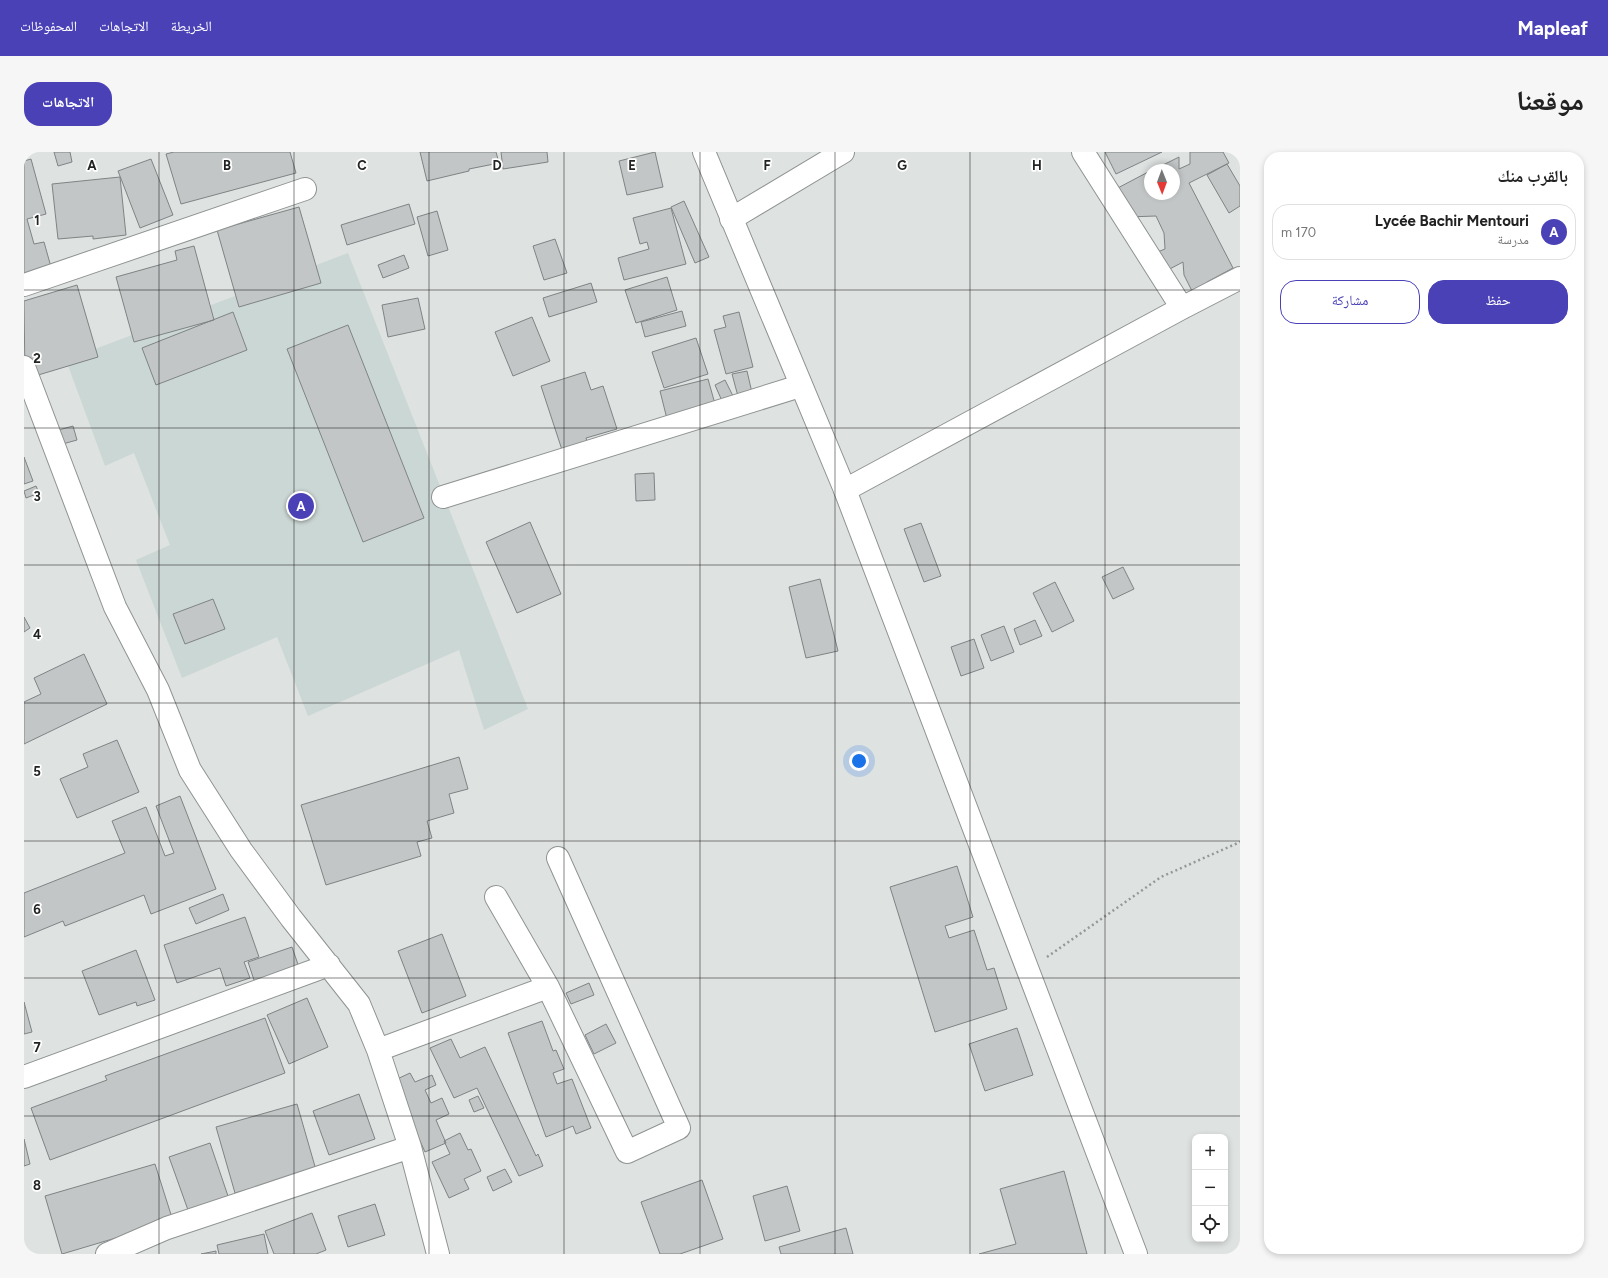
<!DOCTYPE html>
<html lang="ar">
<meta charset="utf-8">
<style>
body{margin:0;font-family:Figtree,"Noto Naskh Arabic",sans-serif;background:#f6f6f6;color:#222;direction:rtl}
.controls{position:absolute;right:12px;bottom:12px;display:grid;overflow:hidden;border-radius:8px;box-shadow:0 2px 6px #0003}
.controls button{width:36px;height:36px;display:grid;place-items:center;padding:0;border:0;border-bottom:1px solid #e0e0e0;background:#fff;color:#222;font:20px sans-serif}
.compass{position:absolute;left:1120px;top:12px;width:36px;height:36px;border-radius:50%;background:#fff;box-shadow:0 2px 6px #0003;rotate:179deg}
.you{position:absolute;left:835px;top:609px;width:14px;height:14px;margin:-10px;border:3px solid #fff;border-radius:50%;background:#1a73e8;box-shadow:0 0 0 6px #1a73e833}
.badge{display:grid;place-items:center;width:26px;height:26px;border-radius:50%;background:#4a41b7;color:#fff;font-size:13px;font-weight:700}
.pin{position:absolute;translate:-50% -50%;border:2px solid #fff;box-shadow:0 1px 4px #0006}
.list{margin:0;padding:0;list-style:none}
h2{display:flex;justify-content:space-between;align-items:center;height:52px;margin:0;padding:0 16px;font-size:17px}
h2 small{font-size:13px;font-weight:400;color:#767676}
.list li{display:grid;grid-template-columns:26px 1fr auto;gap:12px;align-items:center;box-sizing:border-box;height:56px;margin:0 8px 8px;padding:0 8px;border:1px solid #e0e0e0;border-radius:16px}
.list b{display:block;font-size:15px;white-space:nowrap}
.list p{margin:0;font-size:13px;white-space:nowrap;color:#767676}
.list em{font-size:13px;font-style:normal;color:#767676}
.actions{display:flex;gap:8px;padding:12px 16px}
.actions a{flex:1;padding:9px 0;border:1px solid #4a41b7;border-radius:16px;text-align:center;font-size:14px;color:#4a41b7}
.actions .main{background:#4a41b7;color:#fff}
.icon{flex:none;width:22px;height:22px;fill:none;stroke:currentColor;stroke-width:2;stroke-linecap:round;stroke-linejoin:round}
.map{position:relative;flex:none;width:1216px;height:1102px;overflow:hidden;direction:ltr;border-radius:16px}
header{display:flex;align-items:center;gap:24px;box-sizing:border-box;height:56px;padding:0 20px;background:#4a41b7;color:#fff}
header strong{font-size:19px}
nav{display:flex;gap:22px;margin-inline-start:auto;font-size:14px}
.intro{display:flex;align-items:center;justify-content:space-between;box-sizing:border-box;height:96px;padding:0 24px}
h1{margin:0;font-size:28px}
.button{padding:10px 18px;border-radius:16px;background:#4a41b7;color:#fff;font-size:14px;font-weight:700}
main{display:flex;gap:24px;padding:0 24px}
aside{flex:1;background:#fff;border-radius:16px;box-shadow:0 2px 6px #0003}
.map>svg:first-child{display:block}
.built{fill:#cbd7d4}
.building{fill:#c2c6c6;stroke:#7f8383}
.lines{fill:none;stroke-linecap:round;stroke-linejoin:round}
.minor-casing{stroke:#8f9392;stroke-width:24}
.tertiary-casing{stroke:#8f9392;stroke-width:24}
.path{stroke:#959897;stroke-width:2.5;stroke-dasharray:2 3;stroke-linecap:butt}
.minor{stroke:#fff;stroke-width:22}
.tertiary{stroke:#fff;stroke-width:22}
.grid{fill:none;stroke:#212222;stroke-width:1;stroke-opacity:0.55}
.grid-label{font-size:13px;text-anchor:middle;font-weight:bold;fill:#212222;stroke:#fff;stroke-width:3.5;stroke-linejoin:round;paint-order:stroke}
</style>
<header>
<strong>Mapleaf</strong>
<nav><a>الخريطة</a><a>الاتجاهات</a><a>المحفوظات</a></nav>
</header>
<div class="intro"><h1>موقعنا</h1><a class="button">الاتجاهات</a></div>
<main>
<aside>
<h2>بالقرب منك<small></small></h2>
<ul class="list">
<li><span class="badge">A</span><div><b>Lycée Bachir Mentouri</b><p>مدرسة</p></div><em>170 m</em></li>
</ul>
<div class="actions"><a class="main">حفظ</a><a>مشاركة</a></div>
</aside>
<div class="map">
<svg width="1216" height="1102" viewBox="0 0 1216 1102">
<rect width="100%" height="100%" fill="#dee2e1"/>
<path class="built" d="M324,101L504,557L460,578L435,498L284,564L253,485L158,526L112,408L146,393L110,301L81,314L42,208Z"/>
<path class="building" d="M30,0H46L48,10L34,14Z
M150,0H266L272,21L157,52L142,2Z
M396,0H472L475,11L445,17V19L403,29Z
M477,0H523L524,10L479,17Z
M631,0L639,35L603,43L595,9Z
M1081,0H1138L1092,22Z
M1166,0H1199L1205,11L1165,31L1209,116L1183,130V136L1168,139L1160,123L1159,110L1140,120L1131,101L1141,97L1140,81L1132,64L1103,65L1090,38L1126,19V42H1150V18H1129L1155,5V17L1166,12Z
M7,7L22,62L3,67L10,92L20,90L27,115L0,122V9Z
M127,7L149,63L116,76L94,19Z
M1203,12L1216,34V54L1205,61L1183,23Z
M96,25L102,83L69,87V84L34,87L28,32Z
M660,49L685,105L671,111L647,55Z
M385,52L391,72L323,93L317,73Z
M275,55L297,131L215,155L193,78Z
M647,56L662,112L600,128L594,106L625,97L623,90L616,92L609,66Z
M413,59L424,98L404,104L393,65Z
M531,87L543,121L520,128L509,94Z
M170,94L190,168L110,190L92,125L153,108L151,99Z
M380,103L385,116L359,126L354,113Z
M643,125L653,158L612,171L601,138Z
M567,131L573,150L525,165L519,146Z
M53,133L74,205L1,227L0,149Z
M394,146L401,177L364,185L358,153Z
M658,159L662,174L621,185L617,170Z
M209,160L223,198L132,233L118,196Z
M715,160L729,215L702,222L690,178L702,175L699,164Z
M508,165L526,209L489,224L471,180Z
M324,173L400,366L339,390L263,197Z
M672,186L684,222L640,236L628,200Z
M723,219L729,245L715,248L708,222Z
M561,220L567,238L579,234L593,277L562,286L566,298L541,307L517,234Z
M684,227L691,252L646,279L636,239Z
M701,228L709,244L698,249L691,233Z
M49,274L53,288L35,293L31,279Z
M0,305L9,329L0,332Z
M630,321L631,348L612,349L611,322Z
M12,334L15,341L2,346L0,339Z
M506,370L537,442L493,461L462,390Z
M897,371L917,424L900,430L880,377Z
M1099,415L1110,437L1089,447L1078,425Z
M796,427L814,499L782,506L765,435Z
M1031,430L1050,469L1028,480L1009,441Z
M189,447L201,477L161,492L149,462Z
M0,465L6,476L0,480Z
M1011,468L1018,484L996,493L990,477Z
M980,474L990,500L967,509L957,483Z
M950,487L960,516L937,524L927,495Z
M60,502L83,552L0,592V550L17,542L10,526Z
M93,588L115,640L53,666L36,627L64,615L59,602Z
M435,605L444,637L425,642L430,661L403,669L408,686L393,690L397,704L302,733L277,653Z
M156,644L192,737L127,762L120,743L41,774L39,769L0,785V741L101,701L88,669L122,655L141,704L150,701L132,654Z
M933,714L949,765L921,774L925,786L950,778L963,818L970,816L983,857L911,880L866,735Z
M199,742L205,758L172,772L165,756Z
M221,765L235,805L220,810L226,826L202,834L196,816L153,831L140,793Z
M418,782L442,844L398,861L374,799Z
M268,795L278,824L234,840L224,810Z
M112,798L131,848L113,854L112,850L75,863L58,819Z
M565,831L570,843L547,852L542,841Z
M283,846L304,895L265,912L243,863Z
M0,850L8,880L0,882Z
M241,866L261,921L26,1008L7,956L83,928L81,924Z
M518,869L529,899L532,898L540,917L529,921L533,932L548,927L567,976L552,982L549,974L522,985L484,881Z
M582,872L592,891L570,902L561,883Z
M993,876L1009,923L961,939L945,892Z
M427,887L436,906L461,895L512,1004L514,1002L519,1014L495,1024L453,936L430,946L406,896Z
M386,921L391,930L408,923L412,933L401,938L407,951L418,946L425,962L412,968L422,991L401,1000L369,929Z
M335,942L351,987L305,1003L289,959Z
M454,944L460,956L450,960L445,948Z
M273,952L292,1018L211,1041L192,975Z
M436,981L444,998L447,997L457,1019L440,1027L445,1037L425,1046L408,1010L426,1002L420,989Z
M0,987L6,1012L0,1014Z
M186,991L204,1044L164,1058L145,1005Z
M131,1012L149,1069L38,1102L21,1044Z
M481,1017L488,1030L469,1039L463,1025Z
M1040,1019L1063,1102H955L992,1092L976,1037Z
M678,1028L699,1087L656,1102H636L617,1050Z
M763,1034L776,1079L741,1089L729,1044Z
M351,1052L361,1083L324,1095L314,1064Z
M288,1061L302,1098L292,1102H250L241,1079Z
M822,1076L829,1102H757L755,1095Z
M240,1082L244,1102H195L193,1093Z
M192,1099V1102H177Z"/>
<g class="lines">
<g class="minor-casing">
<path id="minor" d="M1059,0L1158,156
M707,67L819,0
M0,133L281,37
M0,215L91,455L134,538L166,618L217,698L267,766L335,852L354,898L386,995L414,1102
M821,338L1158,156L1216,126
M419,345L776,234
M472,745L524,835L603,1000L655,976L534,706
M354,898L524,835
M0,925L305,813
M83,1102L143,1076L386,995"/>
</g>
<g class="tertiary-casing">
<path id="tertiary" d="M680,0L821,338L1112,1102"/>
</g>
<path class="path" d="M1023,805L1137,725L1216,690"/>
<use href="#minor" class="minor"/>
<use href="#tertiary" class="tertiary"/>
</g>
<path class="grid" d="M135,0V1102M270,0V1102M405,0V1102M540,0V1102M676,0V1102M811,0V1102M946,0V1102M1081,0V1102M0,138H1216M0,276H1216M0,413H1216M0,551H1216M0,689H1216M0,826H1216M0,964H1216"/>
<g class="grid-label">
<text x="68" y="18">A</text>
<text x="203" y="18">B</text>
<text x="338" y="18">C</text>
<text x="473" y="18">D</text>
<text x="608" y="18">E</text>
<text x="743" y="18">F</text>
<text x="878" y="18">G</text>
<text x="1013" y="18">H</text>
<text x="13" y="73">1</text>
<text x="13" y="211">2</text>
<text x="13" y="349">3</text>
<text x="13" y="487">4</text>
<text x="13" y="624">5</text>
<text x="13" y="762">6</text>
<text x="13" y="900">7</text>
<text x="13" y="1038">8</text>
</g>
</svg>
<div class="controls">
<button>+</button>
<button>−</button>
<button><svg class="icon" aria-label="locate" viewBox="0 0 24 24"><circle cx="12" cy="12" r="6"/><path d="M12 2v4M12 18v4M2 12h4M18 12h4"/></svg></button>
</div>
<svg class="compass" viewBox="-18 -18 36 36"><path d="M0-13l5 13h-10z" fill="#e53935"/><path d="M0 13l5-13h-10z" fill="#767676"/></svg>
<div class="you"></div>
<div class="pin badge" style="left:277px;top:354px">A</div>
</div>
</main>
